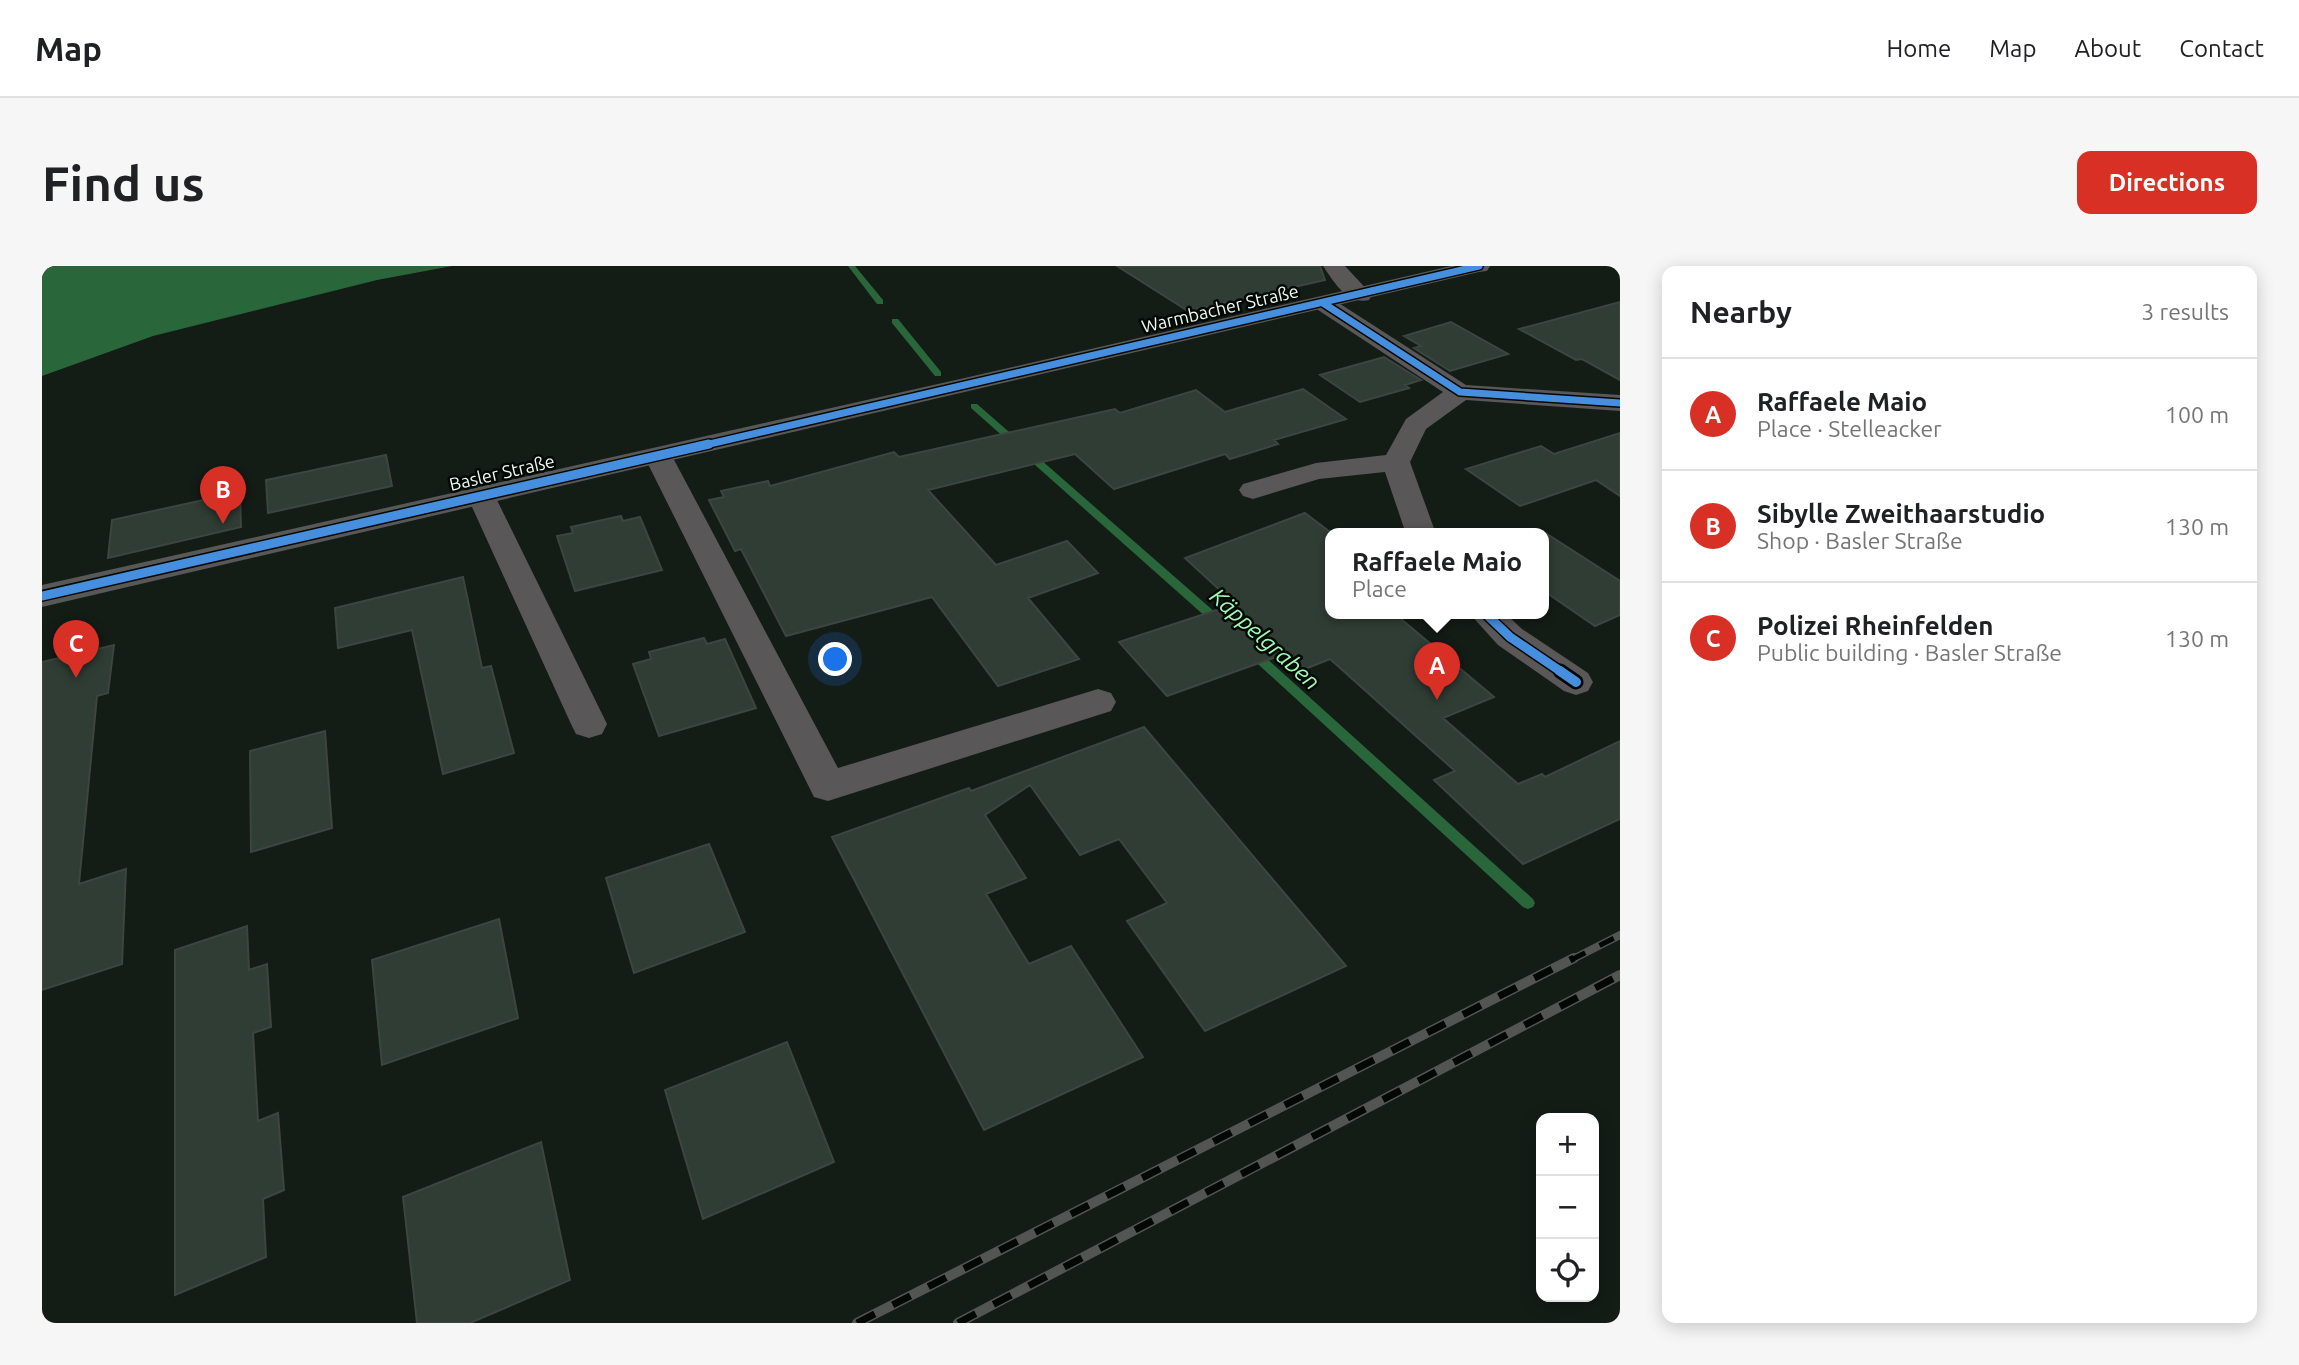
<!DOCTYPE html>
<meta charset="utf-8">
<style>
body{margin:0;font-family:Ubuntu,sans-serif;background:#f6f6f6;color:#202124}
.controls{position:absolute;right:21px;bottom:21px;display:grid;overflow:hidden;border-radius:14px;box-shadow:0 4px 18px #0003}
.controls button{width:63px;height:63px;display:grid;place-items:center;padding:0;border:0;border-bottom:2px solid #e0e0e0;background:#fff;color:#202124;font:35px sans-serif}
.you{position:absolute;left:794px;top:394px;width:24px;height:24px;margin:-18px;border:5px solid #fff;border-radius:50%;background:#1a73e8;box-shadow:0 0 0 10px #1a73e833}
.badge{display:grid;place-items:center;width:46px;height:46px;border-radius:50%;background:#d93025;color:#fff;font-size:23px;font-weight:700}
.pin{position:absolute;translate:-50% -58px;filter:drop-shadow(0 2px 4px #0008)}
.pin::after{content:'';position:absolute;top:37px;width:24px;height:21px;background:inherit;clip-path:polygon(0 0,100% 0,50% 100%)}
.popup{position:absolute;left:1283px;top:262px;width:224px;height:91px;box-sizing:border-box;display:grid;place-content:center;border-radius:14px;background:#fff;filter:drop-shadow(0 2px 5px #0005);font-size:23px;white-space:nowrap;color:#757577}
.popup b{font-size:26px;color:#202124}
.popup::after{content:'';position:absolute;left:50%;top:100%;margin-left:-14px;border:14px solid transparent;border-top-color:#fff}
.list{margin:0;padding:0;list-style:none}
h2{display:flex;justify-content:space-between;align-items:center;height:91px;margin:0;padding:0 28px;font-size:30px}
h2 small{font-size:23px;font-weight:400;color:#757577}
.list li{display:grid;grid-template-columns:46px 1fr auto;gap:21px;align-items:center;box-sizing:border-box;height:112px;padding:0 28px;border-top:2px solid #e0e0e0}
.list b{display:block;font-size:26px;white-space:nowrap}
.list p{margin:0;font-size:23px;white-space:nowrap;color:#757577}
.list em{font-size:23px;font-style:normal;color:#757577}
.icon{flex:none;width:38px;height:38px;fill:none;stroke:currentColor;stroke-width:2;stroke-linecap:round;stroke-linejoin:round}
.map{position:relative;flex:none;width:1578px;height:1057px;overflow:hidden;border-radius:14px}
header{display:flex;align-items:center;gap:42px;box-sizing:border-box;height:98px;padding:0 35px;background:#fff;border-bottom:2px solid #e0e0e0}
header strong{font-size:33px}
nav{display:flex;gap:38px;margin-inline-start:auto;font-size:24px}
.intro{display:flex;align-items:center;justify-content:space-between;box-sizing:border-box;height:168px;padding:0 42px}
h1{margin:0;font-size:49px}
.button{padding:18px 32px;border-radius:14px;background:#d93025;color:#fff;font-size:24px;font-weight:700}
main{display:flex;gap:42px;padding:0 42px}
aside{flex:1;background:#fff;border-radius:14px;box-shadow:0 4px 18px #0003}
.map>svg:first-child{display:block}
.water{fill:#29673b}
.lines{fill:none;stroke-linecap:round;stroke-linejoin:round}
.stream{fill:#29673b;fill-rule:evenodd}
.building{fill:#2f3d34;stroke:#3e4540;stroke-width:2}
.minor{fill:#595757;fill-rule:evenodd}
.major{fill:#585857;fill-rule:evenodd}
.rail-far1-casing{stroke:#535552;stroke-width:8}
.rail-casing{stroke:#535552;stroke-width:10}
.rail-far1{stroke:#030804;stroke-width:5;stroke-dasharray:16;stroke-linecap:butt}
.rail{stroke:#030804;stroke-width:7;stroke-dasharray:20;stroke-linecap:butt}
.cycleway-far2-casing{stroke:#030804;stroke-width:10}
.cycleway-far1-casing{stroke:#030804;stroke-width:12}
.cycleway-casing{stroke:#030804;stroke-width:15}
.cycleway-far2{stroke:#468fdf;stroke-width:7}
.cycleway-far1{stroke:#468fdf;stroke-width:9}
.cycleway{stroke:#468fdf;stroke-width:10}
.labels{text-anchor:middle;stroke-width:5;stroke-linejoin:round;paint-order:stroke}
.far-street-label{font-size:18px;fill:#eef8f0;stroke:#030804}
.water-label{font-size:23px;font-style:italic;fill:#9ffbb4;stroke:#030804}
</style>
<header>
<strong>Map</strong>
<nav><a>Home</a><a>Map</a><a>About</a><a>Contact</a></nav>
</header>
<div class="intro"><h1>Find us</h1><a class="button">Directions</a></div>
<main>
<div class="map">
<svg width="1578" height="1057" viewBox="0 0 1578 1057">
<rect width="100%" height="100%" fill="#141c16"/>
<path class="water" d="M0,0H410L335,14L111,70L0,110Z"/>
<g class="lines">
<path class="stream" d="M806,0H813L841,34V38H835Z
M850,53H856L899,106V110H893L850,57Z
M929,138H935L1182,354L1183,357L1182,360H1174L929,142Z
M1209,381L1213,382L1491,633L1493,637L1491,641L1486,643L1481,641L1205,388L1204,385Z"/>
</g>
<path class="building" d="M1075,0H1278L1283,14L1146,45Z
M1578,36V114L1540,93L1534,94L1477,63Z
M1409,56L1466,88L1408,105L1372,82L1379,80L1362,70Z
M1342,91L1379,114L1363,119L1367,122L1318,136L1278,109Z
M1261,123L1304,153L1232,174L1236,178L1188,193L1183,188L1072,223L1033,188L886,224L954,299L1025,275L1056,307L986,332L1037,393L956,420L890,331L744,370L699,283L693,285L667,234L682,231L679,225L726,215L728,220L852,186L857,191L1073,143L1078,147L1154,124L1183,146Z
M1578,167V230L1554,214L1478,240L1424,203L1499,180L1512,188Z
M344,189L350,220L226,247L224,214Z
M198,226L199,261L66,292L70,254Z
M1263,247L1288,266V348H1353L1452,431L1401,452L1476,518L1500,508L1503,511L1578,475V553L1481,598L1392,514L1413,505L1288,393L1263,403L1245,387L1125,430L1077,376L1193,338L1143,292Z
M579,250L581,255L598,251L620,304L533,325L515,270L531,267L529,261Z
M1502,266L1578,315V349L1553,360L1502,325Z
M421,311L440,402L449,400L472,487L401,508L370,364L296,382L293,342Z
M662,372L665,378L683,373L714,442L617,470L591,398L609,393L607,386Z
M72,379L66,427L55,430L37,618L84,603L80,698L0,724V396Z
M1102,461L1304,700L1163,765L1085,655L1125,637L1077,573L1038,589L988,519L943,549L984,612L944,628L987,698L1029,680L1101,791L942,864L790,571L927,522L929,525Z
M283,465L290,562L209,586L208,485Z
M667,578L703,666L592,707L564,612Z
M457,653L476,752L340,799L330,694Z
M205,660L207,704L225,698L229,761L211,767L216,855L236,847L242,924L221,933L224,991L133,1029V684Z
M745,776L792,896L661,953L623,824Z
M499,876L528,1014L428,1057H375L361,931Z"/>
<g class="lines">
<path class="minor" d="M1281,0H1303L1330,29L1327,34C1305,39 1292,16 1281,0Z
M1281,30L1289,32L1424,119L1578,129V145L1424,134L1384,163L1368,196L1394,268H1364L1343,206L1277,213L1211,233L1201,230L1197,224L1201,218L1274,197L1344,189L1364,153L1401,126L1273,42L1270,37L1273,32Z
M616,182L626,184L630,190L796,502L1056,423L1069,427L1074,436L1069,445L786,535L772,531L602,190L606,184Z
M439,221L449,224L453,230L565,458L560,468L547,472L534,468L529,458L425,230L429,224Z
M1428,348H1464L1480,363L1546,407L1551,416L1546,425L1534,429L1522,425L1456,379Z"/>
<path class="major" d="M1409,0H1448L1445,5L1437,6L0,341V319L927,111Z"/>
<g class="rail-far1-casing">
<path id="rail-far1" d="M1529,694L1578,669"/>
</g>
<g class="rail-casing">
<path id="rail" d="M815,1057L1532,692
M916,1057L1578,709"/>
</g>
<use href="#rail-far1" class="rail-far1"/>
<use href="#rail" class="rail"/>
<g class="cycleway-far2-casing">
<path id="cycleway-far2" d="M1281,37L1418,126L1578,137
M659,180L1437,0"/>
</g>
<g class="cycleway-far1-casing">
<path id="cycleway-far1" d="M0,330L667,178
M1444,348L1468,371L1521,407"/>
</g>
<g class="cycleway-casing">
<path id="cycleway" d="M1518,405L1534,416"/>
</g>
<use href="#cycleway-far2" class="cycleway-far2"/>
<use href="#cycleway-far1" class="cycleway-far1"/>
<use href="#cycleway" class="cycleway"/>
</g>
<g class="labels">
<g class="far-street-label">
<text transform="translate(1178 43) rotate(-13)" y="6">Warmbacher Straße</text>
<text transform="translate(460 207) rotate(-13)" y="6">Basler Straße</text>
</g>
<g class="water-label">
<text transform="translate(1223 373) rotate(42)" y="8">Käppelgraben</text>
</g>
</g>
</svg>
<div class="controls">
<button>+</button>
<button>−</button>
<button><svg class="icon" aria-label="locate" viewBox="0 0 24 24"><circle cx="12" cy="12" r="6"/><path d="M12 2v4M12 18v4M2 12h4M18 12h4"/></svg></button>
</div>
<div class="you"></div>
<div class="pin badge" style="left:1395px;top:434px">A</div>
<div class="popup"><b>Raffaele Maio</b>Place</div>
<div class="pin badge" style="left:181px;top:258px">B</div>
<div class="pin badge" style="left:34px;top:412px">C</div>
</div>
<aside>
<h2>Nearby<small>3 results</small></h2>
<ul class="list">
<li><span class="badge">A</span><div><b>Raffaele Maio</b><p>Place · Stelleacker</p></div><em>100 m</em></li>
<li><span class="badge">B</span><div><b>Sibylle Zweithaarstudio</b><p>Shop · Basler Straße</p></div><em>130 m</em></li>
<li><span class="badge">C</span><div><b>Polizei Rheinfelden</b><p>Public building · Basler Straße</p></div><em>130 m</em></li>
</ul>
</aside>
</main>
